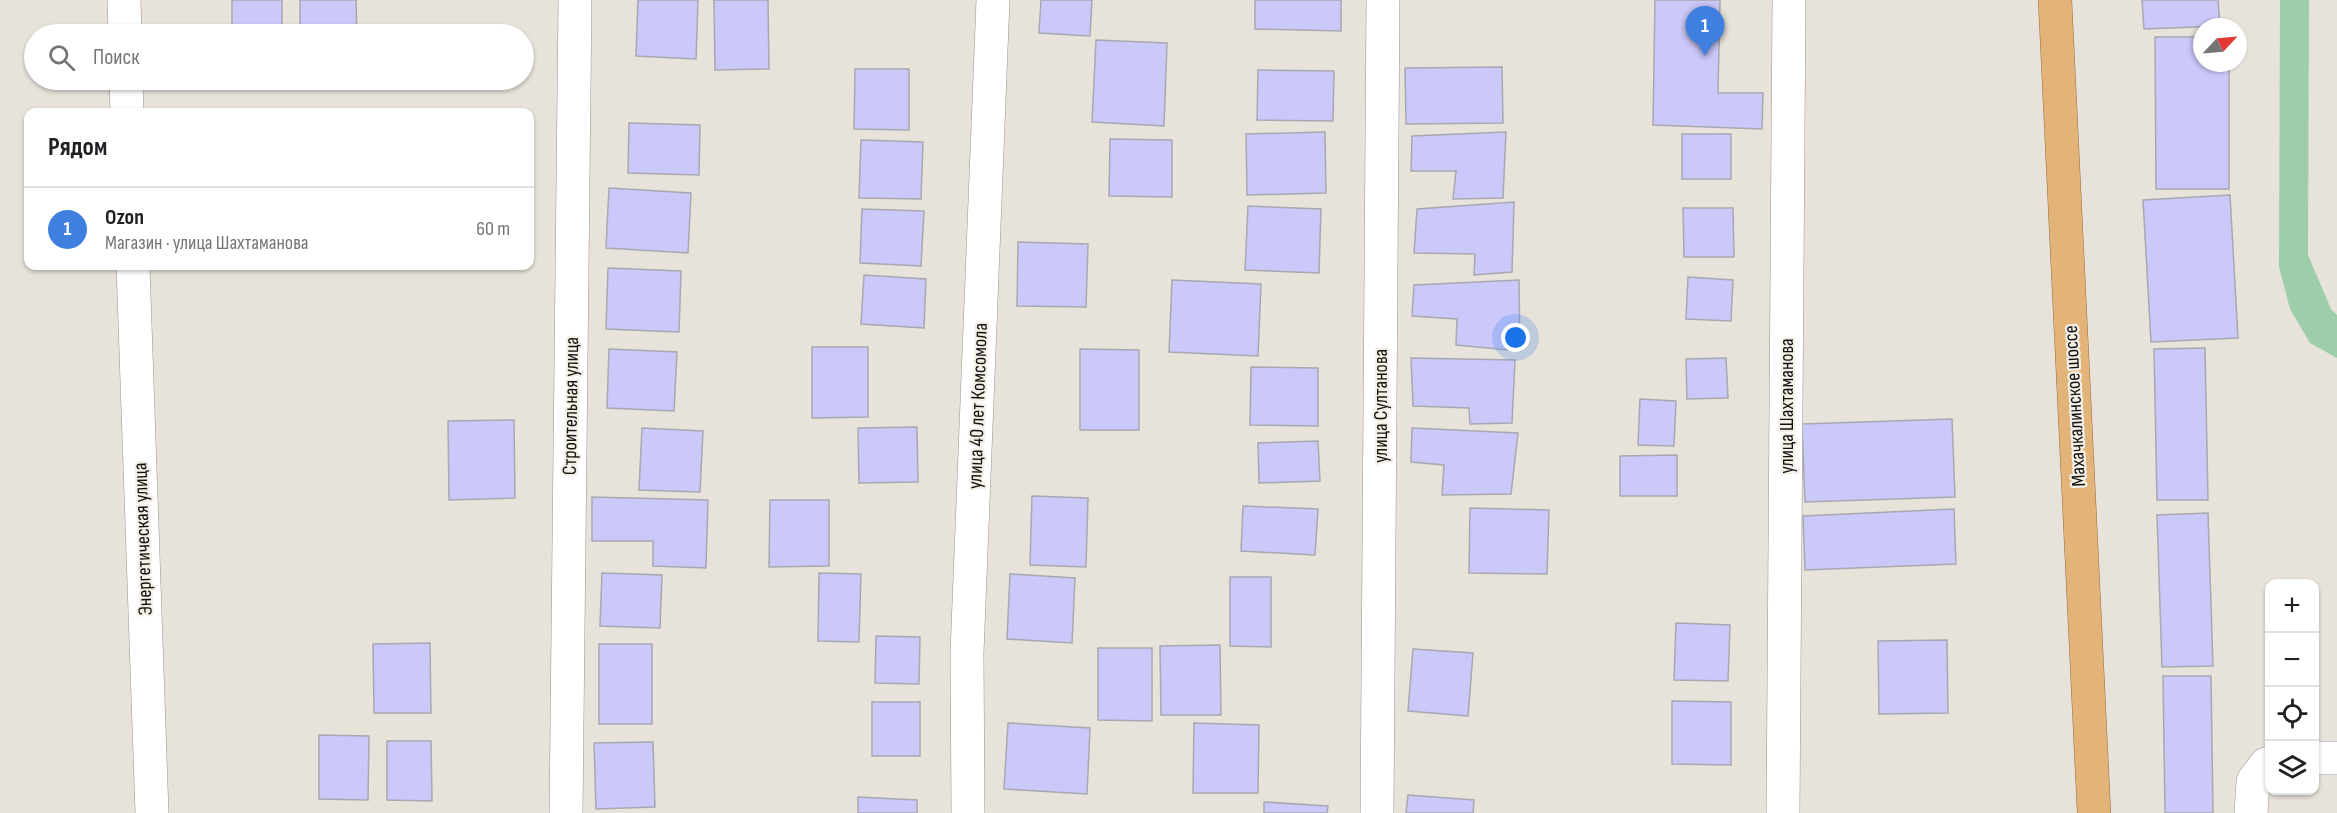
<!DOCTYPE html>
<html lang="ru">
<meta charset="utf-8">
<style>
body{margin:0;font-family:"Sofia Sans Condensed",sans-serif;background:#f6f6f6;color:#202124}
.controls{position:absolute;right:18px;bottom:18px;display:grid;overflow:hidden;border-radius:12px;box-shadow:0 2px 4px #0004}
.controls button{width:54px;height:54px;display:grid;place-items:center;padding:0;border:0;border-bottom:2px solid #e0e0e0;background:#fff;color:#202124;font:30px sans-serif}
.compass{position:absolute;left:2193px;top:18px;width:54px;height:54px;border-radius:50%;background:#fff;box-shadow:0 2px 4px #0004;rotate:64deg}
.you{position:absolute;left:1516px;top:338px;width:21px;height:21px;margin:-15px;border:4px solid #fff;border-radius:50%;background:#1a73e8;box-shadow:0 0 0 9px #1a73e833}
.badge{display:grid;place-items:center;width:39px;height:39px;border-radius:50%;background:#a66c2c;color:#fff;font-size:20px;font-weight:700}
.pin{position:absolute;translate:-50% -50px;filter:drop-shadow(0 2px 3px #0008)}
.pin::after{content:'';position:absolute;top:32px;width:21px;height:18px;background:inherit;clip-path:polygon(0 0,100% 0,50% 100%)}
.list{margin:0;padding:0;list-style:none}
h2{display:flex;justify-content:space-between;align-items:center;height:78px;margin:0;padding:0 24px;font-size:26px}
h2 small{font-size:20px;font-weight:400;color:#757577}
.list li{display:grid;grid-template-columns:39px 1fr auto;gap:18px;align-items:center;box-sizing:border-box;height:84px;padding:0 24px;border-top:2px solid #e0e0e0}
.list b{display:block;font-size:22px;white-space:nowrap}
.list p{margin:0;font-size:20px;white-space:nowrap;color:#757577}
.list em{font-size:20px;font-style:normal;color:#757577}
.icon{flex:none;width:33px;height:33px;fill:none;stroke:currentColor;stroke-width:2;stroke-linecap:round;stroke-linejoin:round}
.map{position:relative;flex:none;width:2337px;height:813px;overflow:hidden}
.search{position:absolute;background:#fff;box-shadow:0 2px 4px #0004;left:24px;top:24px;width:510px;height:66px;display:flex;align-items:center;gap:15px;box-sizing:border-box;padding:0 21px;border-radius:33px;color:#757577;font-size:22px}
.panel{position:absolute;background:#fff;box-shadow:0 2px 4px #0004;left:24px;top:108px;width:510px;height:162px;border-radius:12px}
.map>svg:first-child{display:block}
.green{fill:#9dcea9}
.building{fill:#cbc8fa;stroke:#a8a8b0;stroke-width:1.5}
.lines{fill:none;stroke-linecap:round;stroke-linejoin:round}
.minor-casing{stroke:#99948d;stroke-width:34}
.trunk-casing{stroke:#956f3f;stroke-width:34}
.minor{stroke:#fff;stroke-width:33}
.trunk{stroke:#e2b47a;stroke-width:33}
.labels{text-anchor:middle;stroke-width:4.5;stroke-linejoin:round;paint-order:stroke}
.street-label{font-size:20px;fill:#13110f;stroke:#f4efe7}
</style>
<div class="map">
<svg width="2337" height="813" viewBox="0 0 2337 813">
<rect width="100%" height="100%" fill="#e7e2da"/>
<path class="green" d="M2280,0H2309L2308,255L2331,309L2337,315V358L2310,343L2290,309L2279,267Z"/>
<path class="building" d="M232,0H282V34H232Z
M300,0H356L357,34H300Z
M638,0H698L696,59L636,56Z
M714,0H768L769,69L715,70Z
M1041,0H1092L1090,36L1039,33Z
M1255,0H1341V31L1255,29Z
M1655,0H1720L1718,93H1763L1762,129L1653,125Z
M2142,0H2218L2220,26L2144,29Z
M2155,37H2202V63H2229V189H2156Z
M1096,40L1167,43L1164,126L1092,122Z
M1502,67L1503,123L1406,124L1405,68Z
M855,69H909V130L854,129Z
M1258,70L1334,71L1333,121L1257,120Z
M629,123L700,125L699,175L628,173Z
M1325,132L1326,193L1247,195L1246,134Z
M1506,132L1503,198L1453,199L1456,171H1411L1412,136Z
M1682,134H1731V179H1682Z
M1110,139L1172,140V197L1109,196Z
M861,140L923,142L921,199L859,198Z
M609,188L691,193L688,253L606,248Z
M2230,195L2238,338L2151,342L2143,200Z
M1514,202L1512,272L1474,275L1475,254L1414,253L1417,209Z
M1248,206L1321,209L1319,273L1245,270Z
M1683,208H1733L1734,257H1684Z
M862,209L924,211L921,266L860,263Z
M1018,242L1088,244L1086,307L1017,306Z
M608,268L681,271L679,332L606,329Z
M864,275L926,279L924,328L861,324Z
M1688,277L1733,280L1731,321L1686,319Z
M1172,280L1261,284L1258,356L1169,352Z
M1519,280L1520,351L1456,345L1457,319L1412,316L1414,285Z
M812,347H868V417L812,418Z
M2205,348L2208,500H2157L2154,349Z
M609,349L677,352L674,411L607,408Z
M1080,349L1139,350V430H1080Z
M1411,358L1515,360L1512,423L1470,424L1469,408L1413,406Z
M1726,358L1728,398L1687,399L1686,359Z
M1251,367L1318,368V426L1250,425Z
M1640,399L1676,401L1674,446L1638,445Z
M1952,419L1955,497L1805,502L1802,424Z
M514,420L515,498L449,500L448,421Z
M917,427L918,482L859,483L858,428Z
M642,428L703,431L700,492L639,490Z
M1412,428L1518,433L1511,494L1442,495L1444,465L1411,462Z
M1318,441L1320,481L1259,483L1258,443Z
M1677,455V496H1620V456Z
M1032,496L1088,498L1086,567L1030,565Z
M592,497L708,500L706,568L653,566V541H592Z
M770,500H829V566L769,567Z
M1243,506L1318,509L1315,555L1241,551Z
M1470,508L1549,510L1547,574L1469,573Z
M1954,509L1956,564L1805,570L1803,516Z
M2208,513L2213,666L2162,667L2157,515Z
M602,573L662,575L660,628L600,626Z
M819,573L861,574L859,642L818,641Z
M1010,574L1075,578L1072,643L1007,639Z
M1230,577H1271V647L1230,646Z
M1676,623L1730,625L1728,681L1674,680Z
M876,636L920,637L919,684L875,683Z
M1947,640L1948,713L1879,714L1878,641Z
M430,643L431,713H374L373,644Z
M599,644H652V724H599Z
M1220,645L1221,715H1161L1160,646Z
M1098,648H1152V721L1098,720Z
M1413,649L1473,653L1468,716L1408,711Z
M2163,676H2211L2213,813H2165Z
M1672,701L1731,702V765L1672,764Z
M872,702H920V756H872Z
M1008,723L1090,728L1087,794L1004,789Z
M1194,723L1259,725L1258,793H1193Z
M319,735L369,736L368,800L319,799Z
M387,741H431L432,801L387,800Z
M653,742L655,807L596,809L594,743Z
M1408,795L1474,800L1473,813H1406Z
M858,797L917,800V813H858Z
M1264,802L1328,806L1327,813H1264Z"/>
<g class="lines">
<g class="minor-casing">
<path id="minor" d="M124,0L125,34
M126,80L127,112
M133,266L152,813
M2314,758H2337
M566,813L575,0
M968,813L967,653L993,0
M1377,813L1383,0
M1783,813L1789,0
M2251,813L2253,781L2266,764L2270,763"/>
</g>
<g class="trunk-casing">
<path id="trunk" d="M2055,0L2094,813"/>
</g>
<use href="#minor" class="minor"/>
<use href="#trunk" class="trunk"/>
</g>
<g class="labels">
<g class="street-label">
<text transform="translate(570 406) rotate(-89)" y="7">Строительная улица</text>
<text transform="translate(977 406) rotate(-88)" y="7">улица 40 лет Комсомола</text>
<text transform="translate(1380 406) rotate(-90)" y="7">улица Султанова</text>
<text transform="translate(1786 406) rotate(-90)" y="7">улица Шахтаманова</text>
<text transform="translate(2074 406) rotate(-93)" y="7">Махачкалинское шоссе</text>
<text transform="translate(142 539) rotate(-92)" y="7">Энергетическая улица</text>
</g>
</g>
</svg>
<div class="controls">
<button>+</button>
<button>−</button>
<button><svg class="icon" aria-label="locate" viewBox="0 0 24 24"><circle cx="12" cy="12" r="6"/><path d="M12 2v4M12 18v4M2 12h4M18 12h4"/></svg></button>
<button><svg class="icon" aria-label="layers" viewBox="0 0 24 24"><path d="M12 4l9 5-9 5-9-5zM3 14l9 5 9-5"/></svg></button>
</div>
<svg class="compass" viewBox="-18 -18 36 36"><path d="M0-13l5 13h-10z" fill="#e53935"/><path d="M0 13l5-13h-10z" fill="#757577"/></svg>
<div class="you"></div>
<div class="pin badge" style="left:1705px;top:56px;background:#3f7fe0">1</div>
<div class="search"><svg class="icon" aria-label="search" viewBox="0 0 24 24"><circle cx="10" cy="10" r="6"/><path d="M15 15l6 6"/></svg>Поиск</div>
<section class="panel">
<h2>Рядом<small></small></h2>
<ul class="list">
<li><span class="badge" style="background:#3f7fe0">1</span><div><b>Ozon</b><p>Магазин · улица Шахтаманова</p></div><em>60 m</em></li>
</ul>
</section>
</div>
